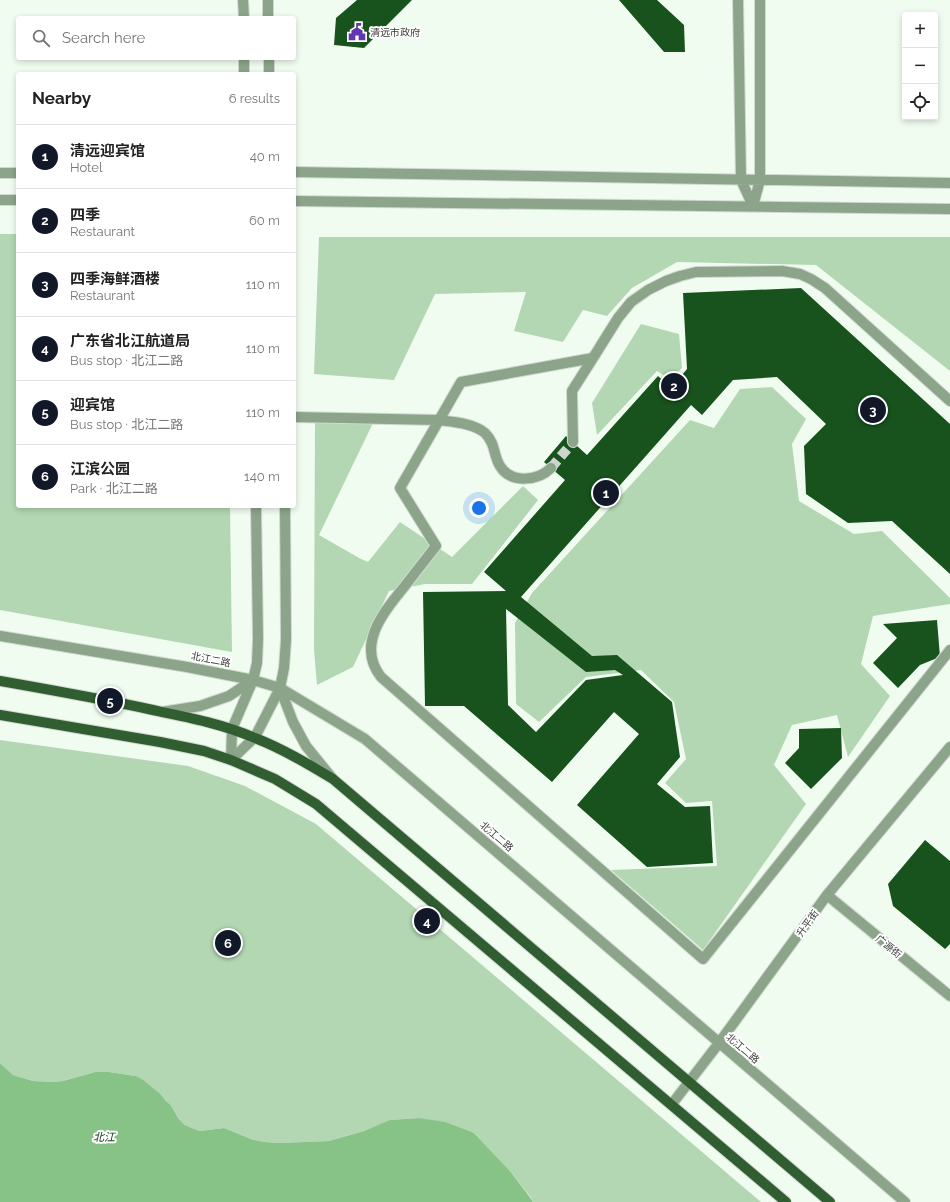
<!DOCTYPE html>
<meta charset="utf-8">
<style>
body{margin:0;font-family:Raleway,"Noto Sans SC",sans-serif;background:#f6f6f6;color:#222}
.controls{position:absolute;right:12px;top:12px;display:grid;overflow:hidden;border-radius:4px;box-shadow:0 2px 6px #0003}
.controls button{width:36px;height:36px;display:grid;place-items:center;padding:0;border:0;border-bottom:1px solid #e0e0e0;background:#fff;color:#222;font:20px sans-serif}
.you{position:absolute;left:479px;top:508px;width:14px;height:14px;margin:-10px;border:3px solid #fff;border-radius:50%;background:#1a73e8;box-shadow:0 0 0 6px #1a73e833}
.badge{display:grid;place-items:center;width:26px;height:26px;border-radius:50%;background:#111827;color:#fff;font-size:13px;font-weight:700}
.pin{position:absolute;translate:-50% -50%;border:2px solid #fff;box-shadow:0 1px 4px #0006}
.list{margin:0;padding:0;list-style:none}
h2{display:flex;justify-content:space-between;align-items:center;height:52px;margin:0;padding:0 16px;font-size:17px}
h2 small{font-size:13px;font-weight:400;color:#767676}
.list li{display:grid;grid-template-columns:26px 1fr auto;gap:12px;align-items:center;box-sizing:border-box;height:64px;padding:0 16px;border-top:1px solid #e0e0e0}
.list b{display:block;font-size:15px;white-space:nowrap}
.list p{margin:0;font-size:13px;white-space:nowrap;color:#767676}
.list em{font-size:13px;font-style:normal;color:#767676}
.icon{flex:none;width:22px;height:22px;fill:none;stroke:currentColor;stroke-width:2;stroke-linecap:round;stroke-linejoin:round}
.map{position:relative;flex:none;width:950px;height:1202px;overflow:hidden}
.search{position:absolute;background:#fff;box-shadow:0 2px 6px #0003;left:16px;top:16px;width:280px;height:44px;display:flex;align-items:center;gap:10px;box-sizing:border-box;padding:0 14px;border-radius:4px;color:#767676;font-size:15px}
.panel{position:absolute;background:#fff;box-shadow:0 2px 6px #0003;left:16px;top:72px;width:280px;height:436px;border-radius:4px}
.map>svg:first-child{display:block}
.green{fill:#b3d7b2}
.water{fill:#87c387}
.building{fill:#18521d;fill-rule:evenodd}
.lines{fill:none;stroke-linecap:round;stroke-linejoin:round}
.minor-tunnel{stroke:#ccd6cc;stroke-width:10;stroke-dasharray:10 5;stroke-linecap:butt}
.minor-casing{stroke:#d0d9d0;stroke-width:12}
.major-casing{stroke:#d0d9d0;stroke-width:12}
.minor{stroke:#8ba48a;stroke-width:10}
.major{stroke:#305e31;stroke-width:10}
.labels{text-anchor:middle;stroke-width:4;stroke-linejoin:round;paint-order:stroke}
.poi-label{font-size:10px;fill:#373c37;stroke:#fff;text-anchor:start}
.street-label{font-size:10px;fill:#373c37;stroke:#fff}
.water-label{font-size:11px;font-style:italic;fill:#0a350e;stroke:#fff}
</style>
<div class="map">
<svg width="950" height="1202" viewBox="0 0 950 1202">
<rect width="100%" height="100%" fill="#f1fcf1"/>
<path class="green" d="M0,234H18V506H230L232,652L0,610Z
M319,237H950V371L816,265L677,262L632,288L607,316L583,310L563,342L514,331L526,292L435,294L394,380L314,374Z
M641,324L679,334L682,368L670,379L657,371L597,435L592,403Z
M772,387L806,419L792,444L799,501L854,534L882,531L950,598V604L873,616L861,664L890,696L848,757L837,715L792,725L774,765L806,804L703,950L611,870L717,866L712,801L686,803L665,783L686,759L674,702L641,670L586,677L539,722L516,704L515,623L532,593L690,420L714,428L740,389Z
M315,422L373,423L319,535L359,558L368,562L400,522L452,557L523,486L538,500L472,584H425L389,591L353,667L317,685L314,650Z
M0,740L188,766L245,786L316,824L761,1202H532V1199L510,1171L474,1133L419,1118L391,1120L364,1131L329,1141L280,1143L264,1142L251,1139L224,1128L200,1131L192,1128L185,1125L178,1118L166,1100L136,1076L109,1072H95L63,1081L53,1082L33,1081L13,1075L0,1063Z"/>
<path class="water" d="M0,1063L13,1075L33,1081L53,1082L63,1081L95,1072H109L136,1076L143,1080L159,1093L171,1106L178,1118L185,1125L192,1128L200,1131L224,1128L251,1139L264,1142L280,1143L329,1141L364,1131L390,1120L419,1118L445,1122L474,1133L510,1171L532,1200V1202H0Z"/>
<path class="building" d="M357,0H412L364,48L334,45L336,18Z
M619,0H657L684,25L685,52H664Z
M801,288L950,424V574L892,521L848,523L806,494L804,446L826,424L777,377L733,380L702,415L691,405L521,597L592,656L617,655L672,702L680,757L657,784L685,807L710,806L713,863L647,867L577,805L639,734L614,712L552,782L464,706H425L423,592L506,591L484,572L565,480L544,462L566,436L587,455L658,376L671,388L687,369L683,293ZM506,609L586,672L615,670L623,675L586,680L536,732L508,705Z
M937,620L940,657L920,665L898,688L873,663L897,638L883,624Z
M841,728L842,758L811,789L785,763L799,748V729Z
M925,840L950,861V944L945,949L893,906L888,884Z"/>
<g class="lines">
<path class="minor-tunnel" d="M551,468L573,442"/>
<g class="minor-casing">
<path id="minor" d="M243,0L244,18
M268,0V18
M738,0L741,180L753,206
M244,58V74
M269,58V74
M294,172L950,183
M0,173H18
M0,200H18
M294,201L950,209
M753,206L760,180V0
M950,401L825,288L811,279L800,274L782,271L696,272L680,276L666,281L648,290L631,302L618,318L593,358L461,382L400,488L436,546C425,560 414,574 404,587C383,613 356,645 381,677L703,959L950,650
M294,417L438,420C453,422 473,423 485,433C496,444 493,455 500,466C511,484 538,481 551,468
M573,442L572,391L593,358
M0,636L187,667L253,680L280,688L365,739L905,1202
M280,688L293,722L306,746L332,778
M162,712L200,706L229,696L253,680
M231,760L255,737L280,688L284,668L286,640L285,506
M231,760L232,729L253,680L257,663L258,639L256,506
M827,895L950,996
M672,1104L719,1043L827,895L950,747"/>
</g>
<g class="major-casing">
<path id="major" d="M0,681C51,690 102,699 153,710C187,717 223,724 255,738C283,749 308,764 333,779L830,1202
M0,715L160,742L204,751L231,760L275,779L316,804L786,1202"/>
</g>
<use href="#minor" class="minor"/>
<use href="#major" class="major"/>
</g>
<defs>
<g id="civic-bare" transform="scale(1.38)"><path d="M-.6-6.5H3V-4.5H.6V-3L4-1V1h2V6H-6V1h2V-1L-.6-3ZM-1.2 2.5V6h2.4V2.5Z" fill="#6136ae" stroke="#fff" stroke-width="2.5" paint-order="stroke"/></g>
</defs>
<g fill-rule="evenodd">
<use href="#civic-bare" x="357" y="32"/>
</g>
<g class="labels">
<g class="poi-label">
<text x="370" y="36">清远市政府</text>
</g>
<g class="street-label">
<text transform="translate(211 659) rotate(11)" y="4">北江二路</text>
<text transform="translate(497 836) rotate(41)" y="4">北江二路</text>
<text transform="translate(807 923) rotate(-54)" y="4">升平街</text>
<text transform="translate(889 946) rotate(39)" y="4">广源街</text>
<text transform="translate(743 1048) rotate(41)" y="4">北江二路</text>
</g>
<g class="water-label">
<text x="104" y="1141">北江</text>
</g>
</g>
</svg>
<div class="controls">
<button>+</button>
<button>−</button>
<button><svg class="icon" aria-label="locate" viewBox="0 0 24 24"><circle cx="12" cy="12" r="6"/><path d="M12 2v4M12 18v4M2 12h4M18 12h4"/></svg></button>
</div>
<div class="you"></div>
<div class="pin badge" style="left:606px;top:493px">1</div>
<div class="pin badge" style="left:674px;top:386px">2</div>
<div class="pin badge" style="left:873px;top:410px">3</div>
<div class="pin badge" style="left:427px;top:921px">4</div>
<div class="pin badge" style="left:110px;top:701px">5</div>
<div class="pin badge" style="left:228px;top:943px">6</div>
<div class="search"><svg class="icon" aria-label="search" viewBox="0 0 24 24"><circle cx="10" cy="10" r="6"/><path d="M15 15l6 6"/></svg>Search here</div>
<section class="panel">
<h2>Nearby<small>6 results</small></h2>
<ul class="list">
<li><span class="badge">1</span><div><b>清远迎宾馆</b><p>Hotel</p></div><em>40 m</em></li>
<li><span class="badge">2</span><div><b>四季</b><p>Restaurant</p></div><em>60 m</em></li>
<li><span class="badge">3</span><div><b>四季海鲜酒楼</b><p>Restaurant</p></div><em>110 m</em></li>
<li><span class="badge">4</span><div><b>广东省北江航道局</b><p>Bus stop · 北江二路</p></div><em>110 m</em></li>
<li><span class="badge">5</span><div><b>迎宾馆</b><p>Bus stop · 北江二路</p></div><em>110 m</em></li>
<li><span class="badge">6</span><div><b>江滨公园</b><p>Park · 北江二路</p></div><em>140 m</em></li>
</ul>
</section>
</div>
